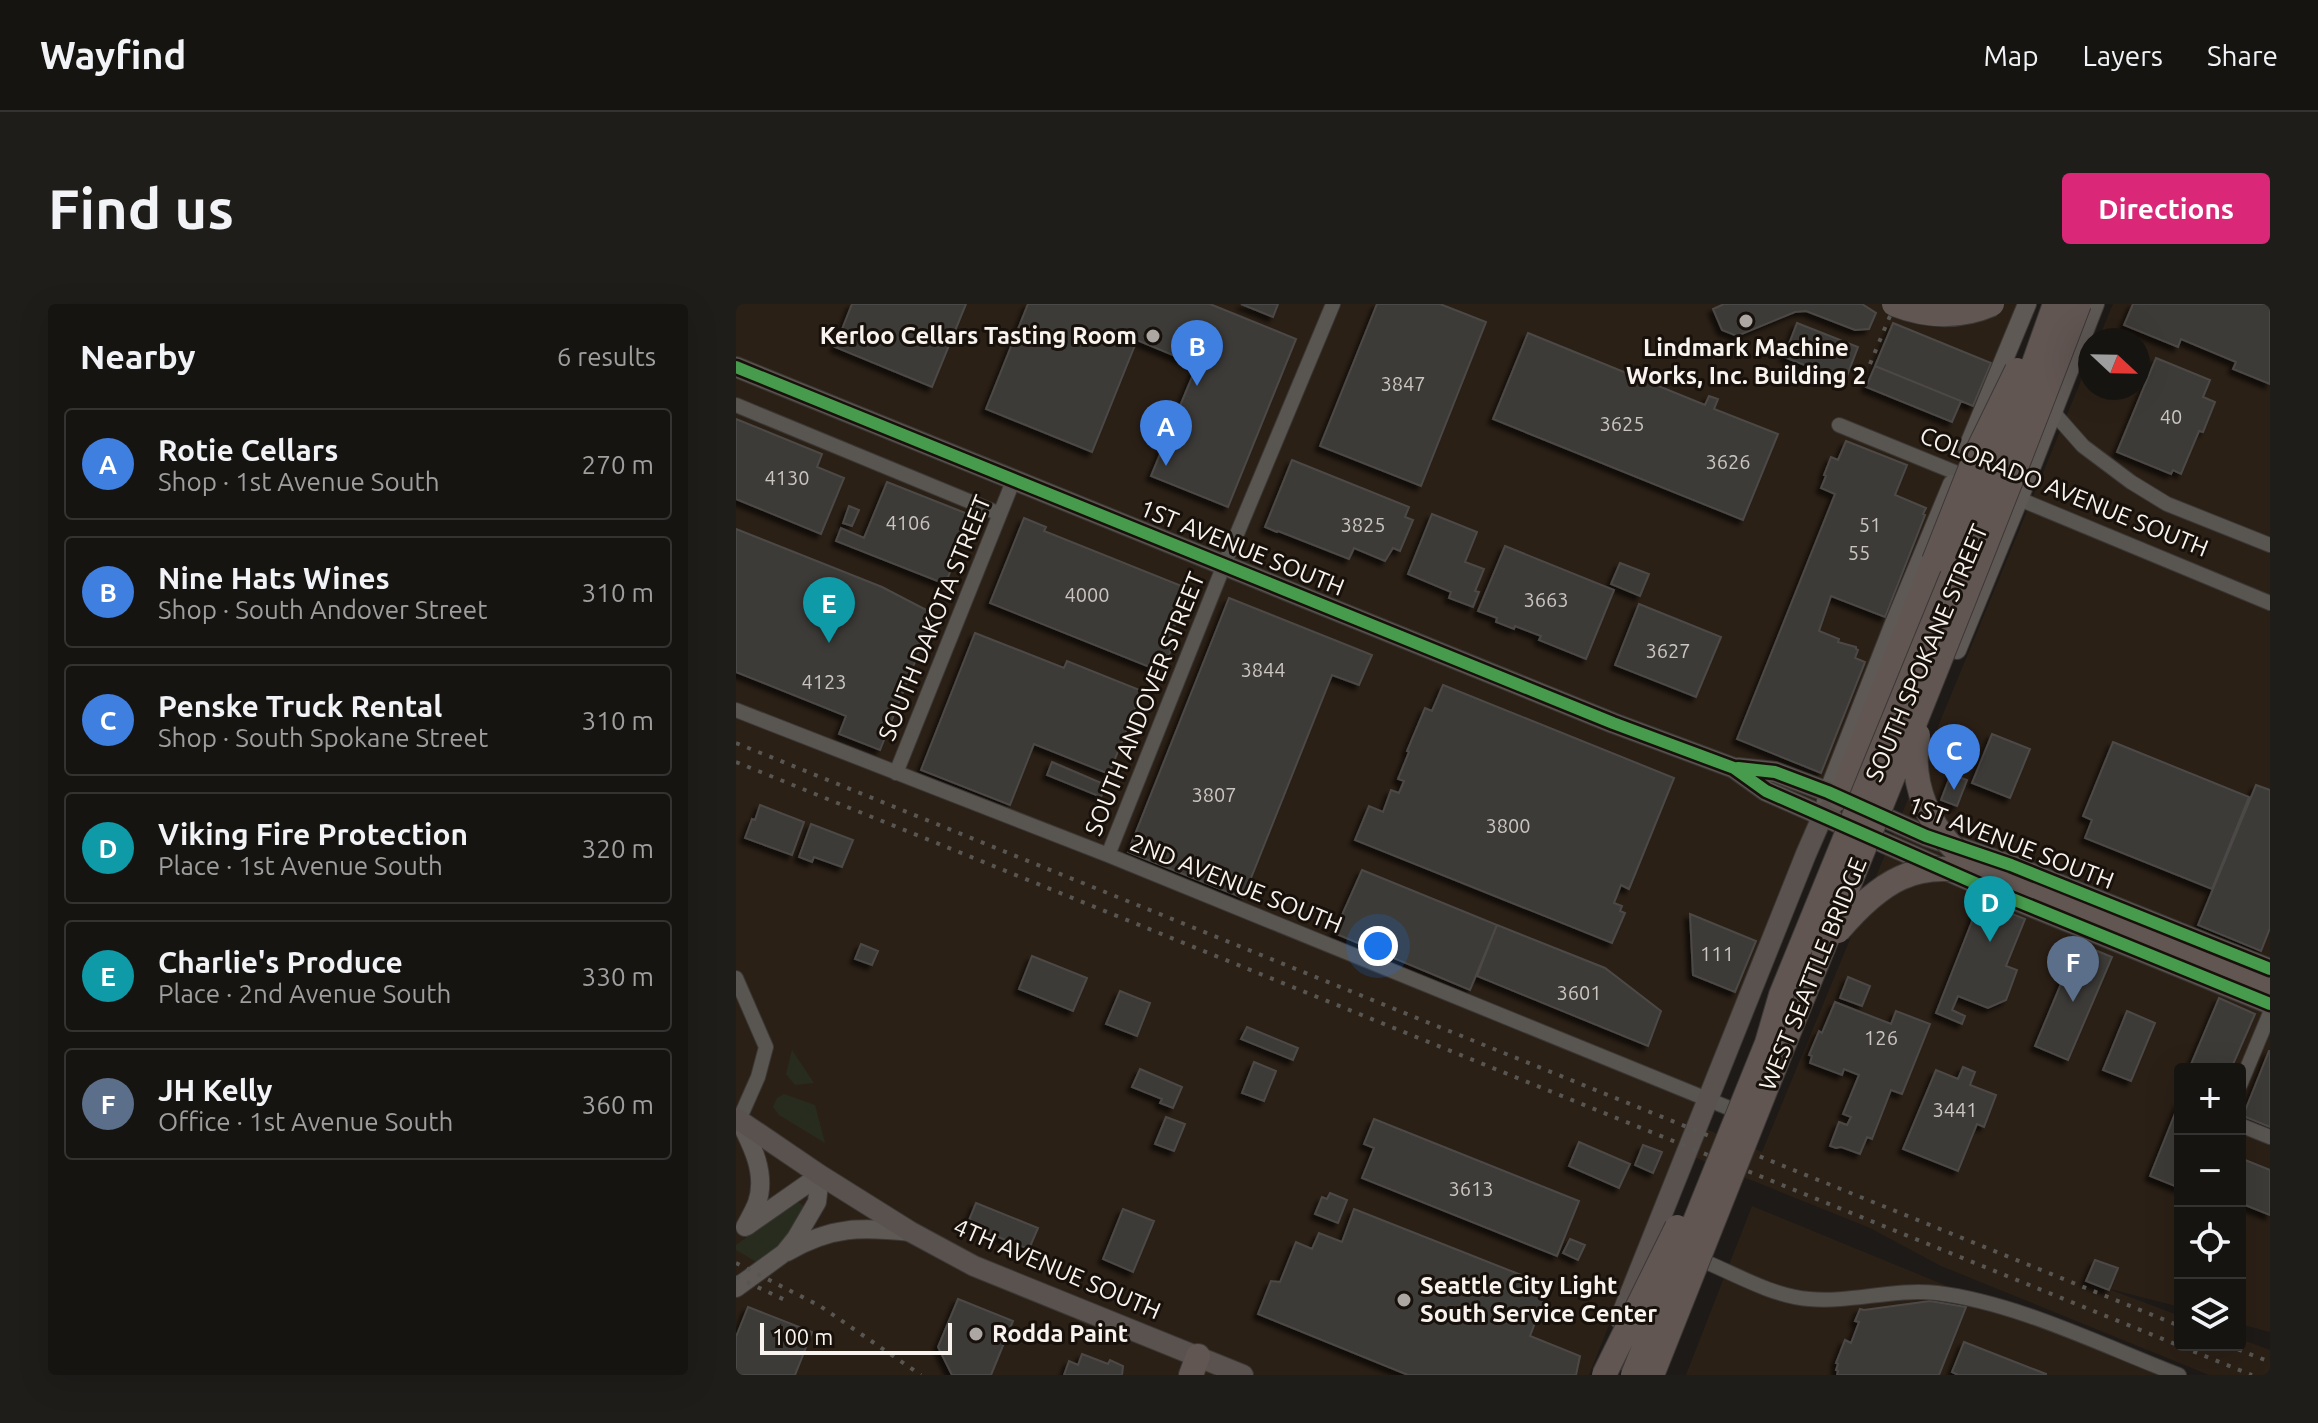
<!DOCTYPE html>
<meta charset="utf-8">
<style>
body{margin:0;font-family:Ubuntu,sans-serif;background:#1f1d1a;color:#f1f3f6}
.controls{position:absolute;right:24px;bottom:24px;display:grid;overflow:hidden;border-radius:8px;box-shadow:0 8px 32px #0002}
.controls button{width:72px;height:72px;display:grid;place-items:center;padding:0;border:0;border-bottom:2px solid #353331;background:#161411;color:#f1f3f6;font:40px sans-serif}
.compass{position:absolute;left:1342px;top:24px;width:72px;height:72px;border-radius:50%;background:#161411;box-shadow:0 8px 32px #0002;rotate:112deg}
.scale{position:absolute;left:24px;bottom:20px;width:192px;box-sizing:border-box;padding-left:8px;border:4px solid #f8f3ee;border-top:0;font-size:22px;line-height:28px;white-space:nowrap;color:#f8f3ee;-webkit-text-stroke:6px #18110b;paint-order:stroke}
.you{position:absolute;left:642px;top:642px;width:28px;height:28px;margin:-20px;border:6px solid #fff;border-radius:50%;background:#1a73e8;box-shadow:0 0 0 12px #1a73e833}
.badge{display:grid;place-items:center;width:52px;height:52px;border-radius:50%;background:#db2777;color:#fff;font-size:26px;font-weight:700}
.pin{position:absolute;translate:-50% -66px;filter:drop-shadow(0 2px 4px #0008)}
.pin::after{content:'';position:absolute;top:42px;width:28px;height:24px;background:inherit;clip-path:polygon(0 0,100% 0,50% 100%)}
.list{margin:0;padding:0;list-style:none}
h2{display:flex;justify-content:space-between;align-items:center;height:104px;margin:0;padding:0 32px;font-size:34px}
h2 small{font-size:26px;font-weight:400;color:#9e9e9f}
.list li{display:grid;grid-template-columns:52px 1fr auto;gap:24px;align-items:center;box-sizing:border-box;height:112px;margin:0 16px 16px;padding:0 16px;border:2px solid #353331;border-radius:8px}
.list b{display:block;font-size:30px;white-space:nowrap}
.list p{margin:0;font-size:26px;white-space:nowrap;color:#9e9e9f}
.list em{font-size:26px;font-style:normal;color:#9e9e9f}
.icon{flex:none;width:44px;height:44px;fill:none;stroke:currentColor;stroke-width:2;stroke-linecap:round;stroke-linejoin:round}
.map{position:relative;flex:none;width:1534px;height:1071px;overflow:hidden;border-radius:8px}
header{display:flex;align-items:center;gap:48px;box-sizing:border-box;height:112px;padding:0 40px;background:#161411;border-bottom:2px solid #353331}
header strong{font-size:38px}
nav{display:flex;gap:44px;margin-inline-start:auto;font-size:28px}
.intro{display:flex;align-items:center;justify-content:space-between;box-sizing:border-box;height:192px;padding:0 48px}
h1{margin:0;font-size:56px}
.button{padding:20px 36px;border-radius:8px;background:#db2777;color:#fff;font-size:28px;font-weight:700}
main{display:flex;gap:48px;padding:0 48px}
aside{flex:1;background:#161411;border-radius:8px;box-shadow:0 8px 32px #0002}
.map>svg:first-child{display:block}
.built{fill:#2b2016}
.green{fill:#282c1e}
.building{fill:#3e3a37;stroke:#4c4946;stroke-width:2;filter:url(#shadow)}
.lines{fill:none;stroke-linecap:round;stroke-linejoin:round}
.street-casing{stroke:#3b3836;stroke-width:16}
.secondary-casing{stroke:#3b3836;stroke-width:20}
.primary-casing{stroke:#3b3836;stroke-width:22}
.highway-casing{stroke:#3b3836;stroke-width:26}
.street{stroke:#595652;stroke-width:14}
.secondary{stroke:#5f5956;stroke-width:18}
.primary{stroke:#5a524e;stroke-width:20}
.highway{stroke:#615652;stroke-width:24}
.rail{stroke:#585652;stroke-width:4;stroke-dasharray:4 8;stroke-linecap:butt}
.highway-bridge-casing{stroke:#3b3836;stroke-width:26;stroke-linecap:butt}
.highway-bridge{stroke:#615652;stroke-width:24}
.cycleway-casing{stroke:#18110b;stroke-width:17}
.cycleway{stroke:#469c4c;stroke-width:12}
.poi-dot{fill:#aca7a3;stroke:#18110b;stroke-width:3}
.labels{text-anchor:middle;stroke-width:6;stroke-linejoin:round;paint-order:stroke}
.number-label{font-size:20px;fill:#cac5c0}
.poi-label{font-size:24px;font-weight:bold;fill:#f8f3ee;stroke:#18110b;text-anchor:start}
.street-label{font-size:24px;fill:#f8f3ee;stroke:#18110b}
</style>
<header>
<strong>Wayfind</strong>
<nav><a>Map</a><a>Layers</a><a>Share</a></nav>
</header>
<div class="intro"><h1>Find us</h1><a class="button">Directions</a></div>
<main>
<aside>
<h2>Nearby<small>6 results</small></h2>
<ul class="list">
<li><span class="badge" style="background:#3f7fe0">A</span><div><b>Rotie Cellars</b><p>Shop · 1st Avenue South</p></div><em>270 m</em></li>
<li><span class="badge" style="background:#3f7fe0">B</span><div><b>Nine Hats Wines</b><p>Shop · South Andover Street</p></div><em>310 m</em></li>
<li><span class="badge" style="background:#3f7fe0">C</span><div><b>Penske Truck Rental</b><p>Shop · South Spokane Street</p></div><em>310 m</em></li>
<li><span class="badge" style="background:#0f9aa8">D</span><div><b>Viking Fire Protection</b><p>Place · 1st Avenue South</p></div><em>320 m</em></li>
<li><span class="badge" style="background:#0f9aa8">E</span><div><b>Charlie's Produce</b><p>Place · 2nd Avenue South</p></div><em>330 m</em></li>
<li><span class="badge" style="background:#5c6f8a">F</span><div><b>JH Kelly</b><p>Office · 1st Avenue South</p></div><em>360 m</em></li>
</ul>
</aside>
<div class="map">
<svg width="1534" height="1071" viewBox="0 0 1534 1071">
<defs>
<filter id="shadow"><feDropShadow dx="-4.5" dy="4.5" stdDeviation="2" flood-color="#0009"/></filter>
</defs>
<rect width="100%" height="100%" fill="#1e1a17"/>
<path class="built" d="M0,0H1293L955,819L1026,848L1354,55V84H1402V36H1362L1377,0H1534V1028L1504,1020V765H1444V1003L1370,984L1444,1012V1041H1504V1035L1534,1046V1071H1473L1205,962L1134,924L943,847L853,1071H0Z
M1016,902L1428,1071H950Z"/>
<path class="green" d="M56,746L78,779L59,781L50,770Z
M48,790L79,801L89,839L43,811L37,803L41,794Z
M61,897L69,903L57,928L24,960L0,946V941Z"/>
<path class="building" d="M116,0H230L196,83L99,43Z
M292,0H474L560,35L492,203L415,172L461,61L401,36L356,148L250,105Z
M505,0H542L537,13Z
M641,0H704L750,18L685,182L584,142Z
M988,0H1126L1140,9L1133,25L1119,26L1070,7L1059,8L1001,32L986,26L977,5Z
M1397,0H1534V80L1497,65L1500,58L1445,35L1442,43L1388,21Z
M1061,19L1122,43L1109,77L1048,53Z
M1157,19L1255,59L1237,102L1139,62Z
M792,29L969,101L973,92L982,95L978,105L1042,130L1007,216L757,115Z
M1420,54L1474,76L1467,93L1479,98L1467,128L1463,127L1445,170L1437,166L1435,170L1381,148Z
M1139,62L1225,97L1216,118L1130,83Z
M0,115L86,150L81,163L108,174L85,230L0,195Z
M1110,137L1171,161L1159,191L1190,204L1187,210L1189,211L1149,313L1095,292L1083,327L1103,335L1102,338L1120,343V345L1122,346L1119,354L1129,358L1085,469L1001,435L1099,190L1085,184L1090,172L1088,171L1095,153L1102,156Z
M556,156L673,203L669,213L677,216L664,247L657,244L649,257L618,244L613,255L542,227L541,228L529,223Z
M151,178L237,212L228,237L223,235L214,258L218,259L209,280L100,237L105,224L128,234Z
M113,202L123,206L116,222L107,219Z
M696,210L741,228L729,258L748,265L739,287L743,288L737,303L713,294L715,288L672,270Z
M288,214L310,223L308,227L448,283L436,312L442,314L431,339L437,341L426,368L254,299Z
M0,225L146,283L198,310L144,446L103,430L110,412L0,368Z
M769,242L878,286L850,355L803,336L805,332L779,322L778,325L760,318L761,314L742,307Z
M884,259L913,270L904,292L875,280Z
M493,294L636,351L623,381L596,371L507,594L392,548Z
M903,300L985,333L960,393L879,361Z
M239,329L328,364L331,357L406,387L373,470L298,440L274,501L185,466Z
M707,381L938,474L893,585L885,581L878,599L886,602L884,607L889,609L876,639L619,536L633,502L647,508L655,486L663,489L668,477L662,475L673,448L671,447L689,404L696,407Z
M1256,430L1294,445L1274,494L1236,479Z
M1377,438L1513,493L1476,585L1349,534L1356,516L1347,512Z
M316,458L370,481L365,493L311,471Z
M1215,470L1231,476L1221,502L1205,496Z
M1520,481L1534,486V624L1525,647L1462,621Z
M24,501L68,518L56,551L9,534L16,515L19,516Z
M75,520L117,536L106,563L78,553L76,558L63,553Z
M626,566L761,621L734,686L598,629Z
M1244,597L1289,615L1270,662L1281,666L1270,696L1252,704L1222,692L1216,706L1229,712L1226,720L1200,709Z
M954,610L1020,637L999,688L957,671Z
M761,621L869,664L925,707L912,742L741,672Z
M1342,639L1376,653L1332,756L1299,742Z
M125,640L142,647L136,661L119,655Z
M296,652L351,674L337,707L283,685Z
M1112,673L1134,682L1126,702L1104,694Z
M384,687L414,699L401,732L370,720Z
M1483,694L1519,710L1495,765H1453Z
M1099,698L1155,720L1160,707L1194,720L1166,790L1155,786L1136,835L1131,833L1124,850L1105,843L1100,844L1094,842L1103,818L1111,821L1115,813L1107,810L1123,771L1108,765L1106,771L1074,759L1076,752L1073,751L1083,727L1086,729Z
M1391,707L1419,719L1395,777L1367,766Z
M511,723L562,744L557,756L505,735Z
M1533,747H1534V823L1507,812Z
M518,758L540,767L528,797L506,789Z
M1227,763L1239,768L1234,781L1260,791L1248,823L1241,820L1222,867L1167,845L1200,766L1222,775Z
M404,765L446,783L437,804L424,799L426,795L396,783Z
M1444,797V884L1414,872Z
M430,813L449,820L438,847L419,840Z
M638,815L843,897L821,952L626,874L638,844L628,840Z
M843,838L894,860L883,884L833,862Z
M907,841L926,848L917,869L899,861Z
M1504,854L1534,866V911L1504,899Z
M594,889L611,896L602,919L579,910L586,893L591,895Z
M240,899L302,924L293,945L231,921Z
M387,905L418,917L397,968L367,955Z
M618,905L813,982L794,1032L844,1052L840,1071H672L522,1010L535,977L544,978L560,938L576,945L583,929L606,938Z
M834,935L849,941L842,956L827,949Z
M1359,956L1382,964L1373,986L1350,977Z
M222,995L277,1017L255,1071H216L202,1043Z
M1194,997L1230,1003L1203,1071H1101L1102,1067L1100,1066L1102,1060L1100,1059L1109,1036L1115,1039L1123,1018L1119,1017L1124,1005L1128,1006Z
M12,1003L76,1028L59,1071H0V1033Z
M1228,1038L1310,1070V1071H1222L1216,1068Z
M346,1050L372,1060L374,1056L387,1062L386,1071H328L333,1057L342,1061Z"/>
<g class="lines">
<g class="street-casing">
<path id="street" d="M0,101L264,210
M1317,108L1347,142L1395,178L1431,200L1534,241
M1103,121L1238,176
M1276,192L1534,299
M0,406L372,551L1010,811
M160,469L278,175
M372,551L488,261L597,0
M0,674L30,743L22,773L3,816
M1504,781L1534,709
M1504,821L1534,833
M970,958C1003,972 1037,992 1073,995C1115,999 1158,984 1201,989C1282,999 1367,1042 1443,1071"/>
</g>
<g class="secondary-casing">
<path id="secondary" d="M1231,145L1291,0
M1221,346L1283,195L1359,0
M1089,502L1092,488L1157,322L1216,180
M3,816C16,841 31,870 21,899C18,907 13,915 9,923
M11,922L84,871
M51,948C96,922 125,923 175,928
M0,984L48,949L60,934L81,898L84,871"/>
</g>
<g class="primary-casing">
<path id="primary" d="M0,63L877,419L998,464L1030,487L1264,590L1534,700
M1002,464L1039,468L1092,488L1190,532L1275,561L1534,665
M0,814L84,871L175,928L238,962L507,1071
M884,1015L1070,550L1087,511L1096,502"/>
</g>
<g class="highway-casing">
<path id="highway" d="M1104,494L1198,257
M1269,578L1534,682
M1033,777L1087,644
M455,1071L462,1052"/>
</g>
<use href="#street" class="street"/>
<use href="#secondary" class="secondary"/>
<use href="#primary" class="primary"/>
<use href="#highway" class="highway"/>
<path class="rail" d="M1134,60L1159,0
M0,439L1444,1022
M0,458L1516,1071
M0,959L84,1002L185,1071
M0,973L49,996
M1491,1041L1534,1058"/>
<g class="highway-bridge-casing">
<path id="highway-bridge" d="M1158,0C1191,13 1224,14 1256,0
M1198,257L1241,148L1281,66
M1182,431C1173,477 1192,527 1231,555C1243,564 1257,570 1269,578
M1102,627C1143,579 1180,552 1246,571
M1087,644C1175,430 1261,216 1343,0
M868,1071L941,923
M897,1071L1031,739L1045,691L1264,155L1319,0
M916,1071L1033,777"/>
</g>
<use href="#highway-bridge" class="highway-bridge"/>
<g class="cycleway-casing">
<path id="cycleway" d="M0,63L877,419L998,464L1030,487L1264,590L1534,700
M1002,464L1039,468L1092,488L1190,532L1275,561L1534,665"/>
</g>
<use href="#cycleway" class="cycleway"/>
</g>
<g class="poi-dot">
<circle cx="1010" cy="17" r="8"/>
<circle cx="417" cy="32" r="8"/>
<circle cx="668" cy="996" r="8"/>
<circle cx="240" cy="1030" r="8"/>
</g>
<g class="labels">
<g class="number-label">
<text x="667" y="87">3847</text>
<text x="1435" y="120">40</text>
<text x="886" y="127">3625</text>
<text x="992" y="165">3626</text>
<text x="51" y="181">4130</text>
<text x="172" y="226">4106</text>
<text x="627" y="228">3825</text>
<text x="1134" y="228">51</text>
<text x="1123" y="256">55</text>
<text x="351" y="298">4000</text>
<text x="810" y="303">3663</text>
<text x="932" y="354">3627</text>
<text x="527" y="373">3844</text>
<text x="88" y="385">4123</text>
<text x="478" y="498">3807</text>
<text x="772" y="529">3800</text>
<text x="981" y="657">111</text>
<text x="843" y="696">3601</text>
<text x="1145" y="741">126</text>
<text x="1219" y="813">3441</text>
<text x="735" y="892">3613</text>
</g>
<g class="poi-label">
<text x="401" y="40" text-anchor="end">Kerloo Cellars Tasting Room</text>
<text x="1010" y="52" text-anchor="middle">Lindmark Machine<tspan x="1010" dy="28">Works, Inc. Building 2</tspan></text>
<text x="684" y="990">Seattle City Light<tspan x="684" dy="28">South Service Center</tspan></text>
<text x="256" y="1038">Rodda Paint</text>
</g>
<g class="street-label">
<text transform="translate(1328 188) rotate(22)" y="8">COLORADO AVENUE SOUTH</text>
<text transform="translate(506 244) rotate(22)" y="8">1ST AVENUE SOUTH</text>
<text transform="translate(199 314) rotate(-68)" y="8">SOUTH DAKOTA STREET</text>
<text transform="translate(1191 349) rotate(-67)" y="8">SOUTH SPOKANE STREET</text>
<text transform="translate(409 400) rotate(-68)" y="8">SOUTH ANDOVER STREET</text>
<text transform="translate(1275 539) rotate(21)" y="8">1ST AVENUE SOUTH</text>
<text transform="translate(500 580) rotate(22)" y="8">2ND AVENUE SOUTH</text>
<text transform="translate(1077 670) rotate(-68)" y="8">WEST SEATTLE BRIDGE</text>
<text transform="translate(321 965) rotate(23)" y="8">4TH AVENUE SOUTH</text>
</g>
</g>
</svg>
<div class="controls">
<button>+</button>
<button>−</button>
<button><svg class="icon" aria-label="locate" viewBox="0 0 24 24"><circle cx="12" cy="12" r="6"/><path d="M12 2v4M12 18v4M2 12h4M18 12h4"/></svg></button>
<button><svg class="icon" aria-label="layers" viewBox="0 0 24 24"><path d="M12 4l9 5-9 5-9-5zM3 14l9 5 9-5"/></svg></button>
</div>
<svg class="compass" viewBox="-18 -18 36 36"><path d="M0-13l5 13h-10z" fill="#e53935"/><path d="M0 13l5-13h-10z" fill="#9e9e9f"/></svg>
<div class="scale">100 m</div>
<div class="you"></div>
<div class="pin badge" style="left:430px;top:162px;background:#3f7fe0">A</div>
<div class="pin badge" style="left:461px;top:82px;background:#3f7fe0">B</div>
<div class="pin badge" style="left:1218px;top:486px;background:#3f7fe0">C</div>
<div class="pin badge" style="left:1254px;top:638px;background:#0f9aa8">D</div>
<div class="pin badge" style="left:93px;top:339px;background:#0f9aa8">E</div>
<div class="pin badge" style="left:1337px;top:698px;background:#5c6f8a">F</div>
</div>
</main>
